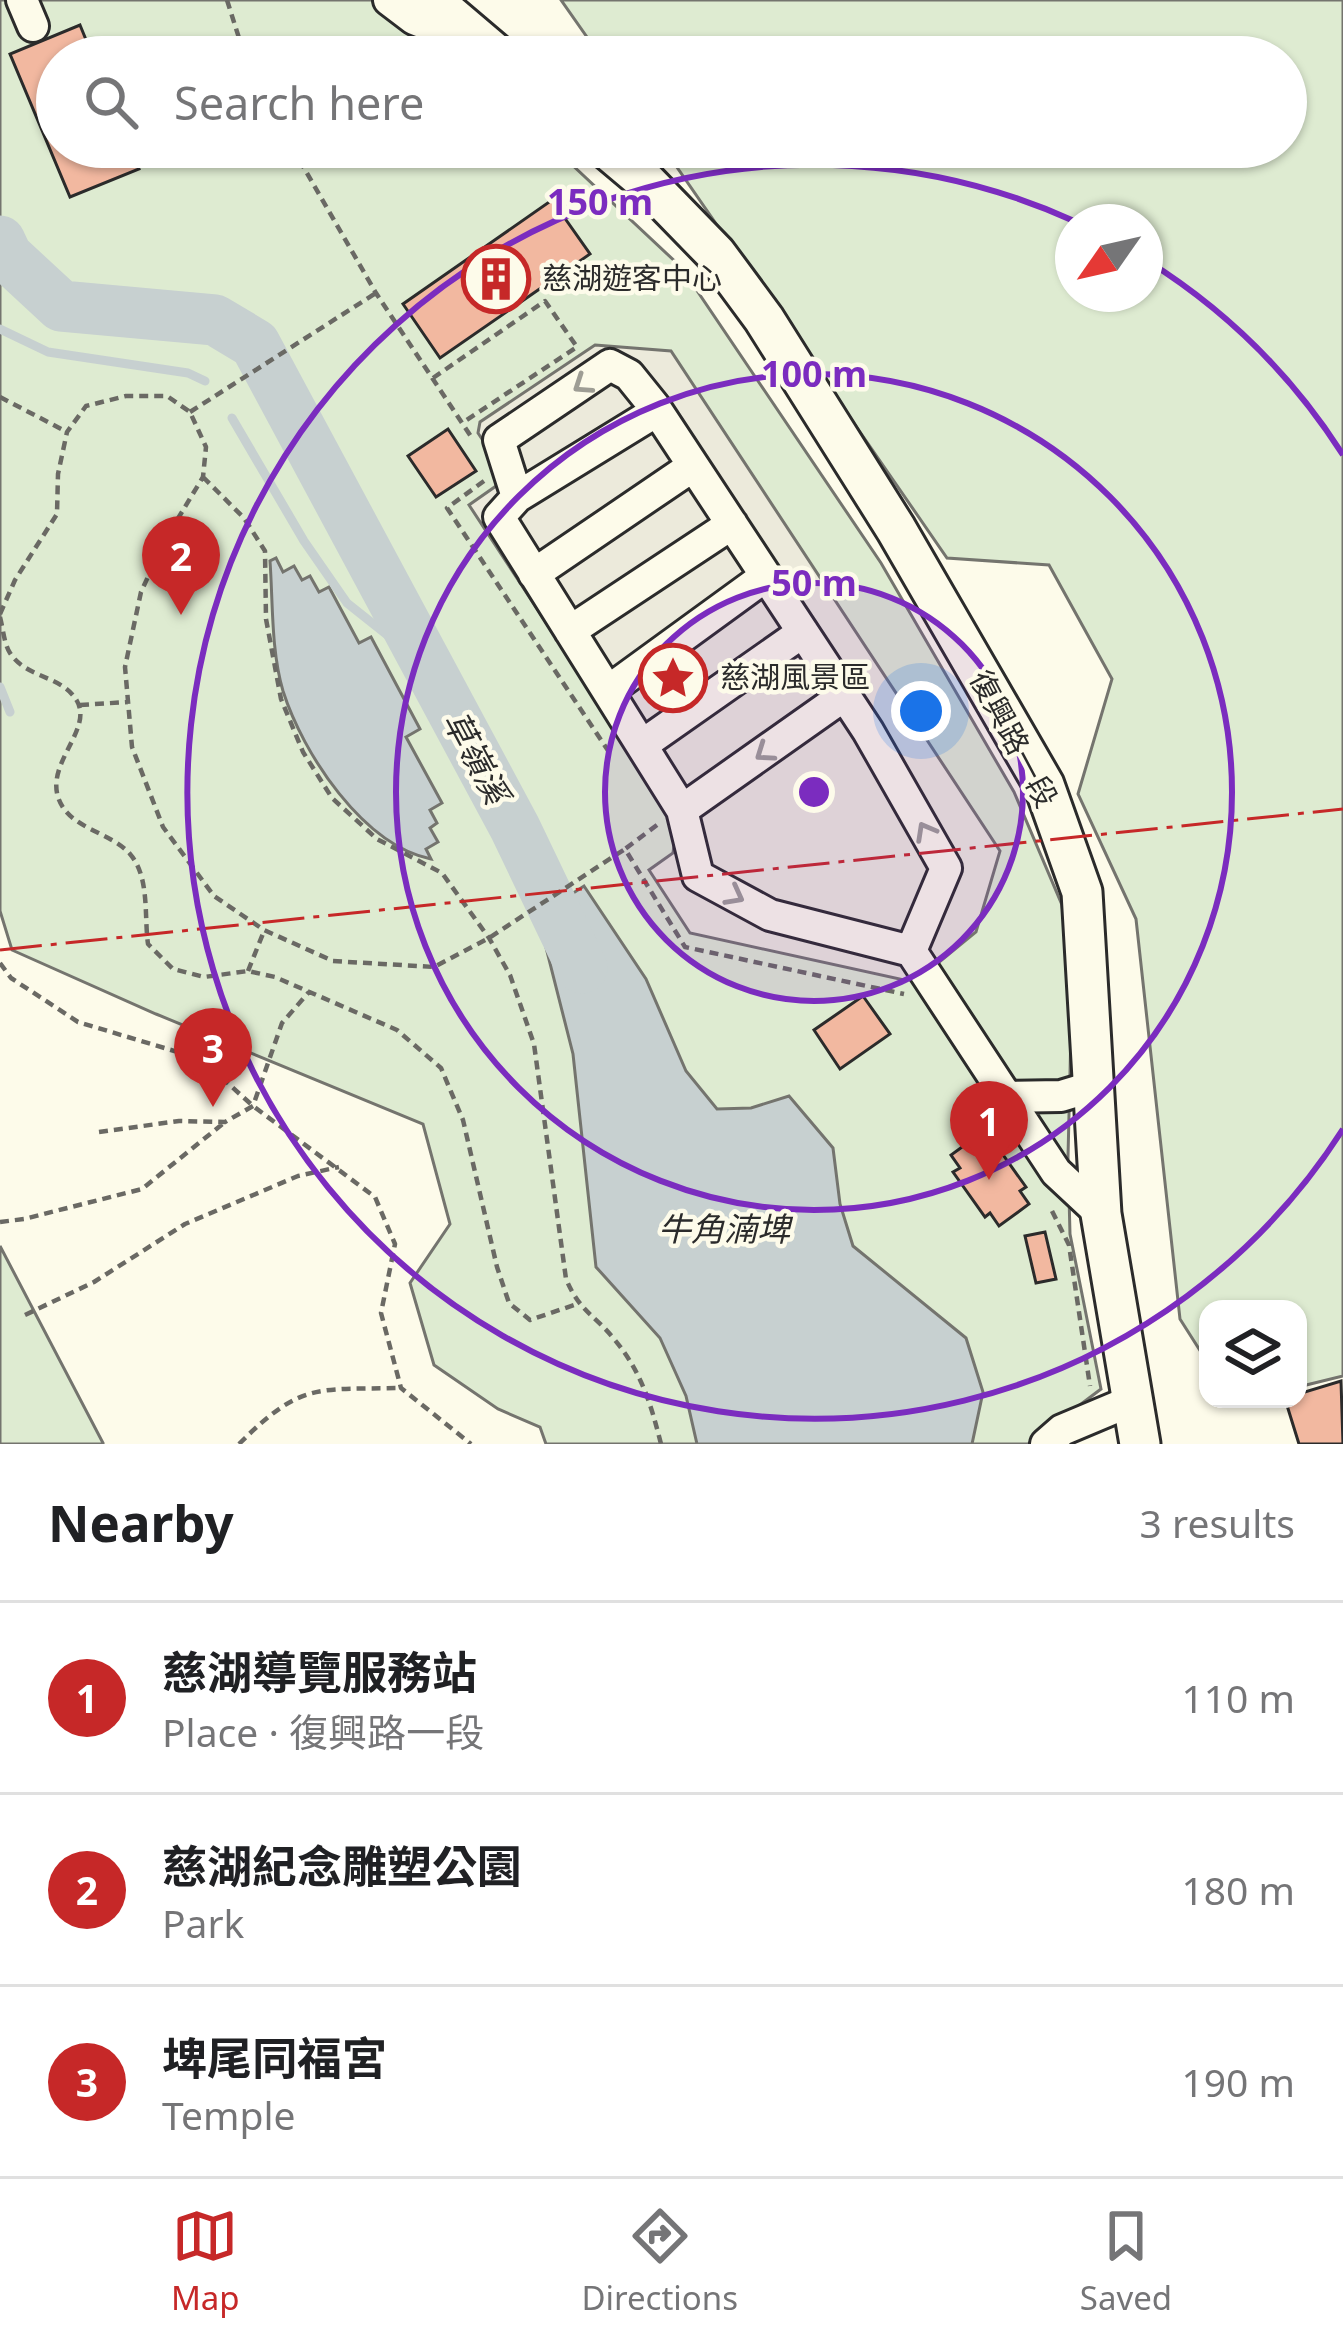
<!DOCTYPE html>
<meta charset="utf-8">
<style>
body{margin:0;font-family:"Noto Sans","Noto Sans TC",sans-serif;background:#f2f2f2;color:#202124}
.controls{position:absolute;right:36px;bottom:36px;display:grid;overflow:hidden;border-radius:24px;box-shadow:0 3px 9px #0004}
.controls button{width:108px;height:108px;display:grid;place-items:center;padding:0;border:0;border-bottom:3px solid #e0e0e0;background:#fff;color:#202124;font:60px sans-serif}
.compass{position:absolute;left:1055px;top:204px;width:108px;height:108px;border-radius:50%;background:#fff;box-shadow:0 3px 9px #0004;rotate:236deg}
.you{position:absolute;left:921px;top:711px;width:42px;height:42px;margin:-30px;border:9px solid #fff;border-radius:50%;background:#1a73e8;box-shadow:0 0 0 18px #1a73e833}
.badge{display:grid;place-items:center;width:78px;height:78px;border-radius:50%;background:#c62828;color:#fff;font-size:39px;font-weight:700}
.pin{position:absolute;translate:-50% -99px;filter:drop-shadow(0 3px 6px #0008)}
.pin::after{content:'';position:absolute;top:63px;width:42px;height:36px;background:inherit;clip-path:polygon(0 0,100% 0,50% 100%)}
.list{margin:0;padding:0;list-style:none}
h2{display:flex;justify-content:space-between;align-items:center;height:156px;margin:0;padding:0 48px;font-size:51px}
h2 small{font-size:39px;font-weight:400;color:#757577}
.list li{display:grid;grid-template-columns:78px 1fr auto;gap:36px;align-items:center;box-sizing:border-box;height:192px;padding:0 48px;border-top:3px solid #e0e0e0}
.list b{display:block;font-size:45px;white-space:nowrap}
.list p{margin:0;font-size:39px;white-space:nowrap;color:#757577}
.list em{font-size:39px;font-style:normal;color:#757577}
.icon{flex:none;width:66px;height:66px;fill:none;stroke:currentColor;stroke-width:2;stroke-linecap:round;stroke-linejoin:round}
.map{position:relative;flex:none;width:1343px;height:1444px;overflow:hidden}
.search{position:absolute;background:#fff;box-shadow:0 3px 9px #0004;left:36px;right:36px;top:36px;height:132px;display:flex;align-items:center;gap:30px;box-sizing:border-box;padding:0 42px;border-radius:66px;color:#757577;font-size:45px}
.sheet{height:732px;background:#fff}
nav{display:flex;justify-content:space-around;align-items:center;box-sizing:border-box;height:168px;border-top:3px solid #e0e0e0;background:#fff;font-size:33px;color:#757577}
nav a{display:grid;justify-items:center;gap:6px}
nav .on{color:#c62828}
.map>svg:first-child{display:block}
.green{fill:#deebd1;stroke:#74746e;stroke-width:3;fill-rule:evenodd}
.parking{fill:#eceadb;stroke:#74746e;stroke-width:3}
.water{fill:#c7d0d0;stroke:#74746e;stroke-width:3}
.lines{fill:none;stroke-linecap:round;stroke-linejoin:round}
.stream{stroke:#c7d0d0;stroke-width:9}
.river{stroke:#c7d0d0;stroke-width:51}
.building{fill:#f2b8a0;stroke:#2b2b2b;stroke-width:3}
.minor-casing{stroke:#2b2b2b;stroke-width:36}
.major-casing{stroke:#2b2b2b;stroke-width:45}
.path{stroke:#6a6964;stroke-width:4.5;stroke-dasharray:9 6;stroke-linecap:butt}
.minor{stroke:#fdfbea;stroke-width:30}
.major{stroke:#fdfbea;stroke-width:39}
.power{stroke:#c62828;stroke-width:3;stroke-dasharray:42 9 6 9;stroke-linecap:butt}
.oneway{stroke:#9e9d94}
.ring{fill:none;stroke:#7b2cbf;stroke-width:6}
.labels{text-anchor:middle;stroke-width:9;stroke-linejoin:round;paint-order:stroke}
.poi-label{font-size:30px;fill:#2b2b2b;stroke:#fdfbea;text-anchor:start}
.street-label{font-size:30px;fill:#2b2b2b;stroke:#fdfbea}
.water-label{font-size:33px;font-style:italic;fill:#2b2b2b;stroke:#fdfbea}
.centre{fill:#7b2cbf;stroke:#fdfbea;stroke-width:6}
.ring-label{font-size:36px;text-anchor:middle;font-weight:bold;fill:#7b2cbf;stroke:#fdfbea;stroke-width:9;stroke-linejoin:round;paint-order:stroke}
</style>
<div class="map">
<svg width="1343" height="1444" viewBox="0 0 1343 1444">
<rect width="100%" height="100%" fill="#fdfbea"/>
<path class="green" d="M0,0H397L458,57H57V147H553L681,267L881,563L1014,792L1062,905L1072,989L1068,1157L1070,1234L1101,1389L1028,1444H546L540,1427L498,1409L434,1365L410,1283L450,1224L423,1124L156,1014L12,950L0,911Z
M561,0H1343V1376L1298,1387V1309H1208V1363L1180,1319L1136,919L1078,794L1112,679L1049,565L947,558L663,147H1286V57H601ZM1073,222H1145V294H1073Z
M0,1246L103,1443L102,1444H0Z"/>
<path class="parking" d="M595,345L671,351L1000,851L976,932L926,973L904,980L690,933L649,870L673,853L677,822L469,505L496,486L501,468L478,433L480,422Z"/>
<path class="water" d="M276,558L283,572L294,566L302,580L310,576L319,592L329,587L359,643L371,637L420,729L406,737L442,803L430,810L437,823L430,828L438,842L426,849L431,859C363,845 303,754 283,691C271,650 273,603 270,561Z
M584,886L646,979L686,1071L717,1109L751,1108L789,1096L833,1148L840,1204L853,1246L966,1338L983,1392L972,1444H697L686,1396L660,1338L596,1267L573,1054L538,916Z"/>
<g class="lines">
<path class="stream" d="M0,329L48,352L188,373L205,381
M232,418L304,541L347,603L430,669
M0,687L10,712"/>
<path class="river" d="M0,241L7,256L61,306L215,320L255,344L515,828L582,968"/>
</g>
<path class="building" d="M80,25L93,57H57V147H130L139,169L70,197L10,54Z
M552,200L590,254L440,358L403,304Z
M448,429L476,471L436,497L408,456Z
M863,996L890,1034L840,1069L814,1030Z
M980,1134L990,1149L996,1145L1026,1187L1020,1191L1029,1204L999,1226L990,1213L985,1217L953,1172L960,1168L951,1155Z
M1045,1232L1056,1279L1036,1283L1025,1236Z
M1341,1381L1343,1444H1299L1285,1399H1298V1394Z"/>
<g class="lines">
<g class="minor-casing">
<path id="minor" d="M22,0L33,26
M389,0L414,19L467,40
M517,497L657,411
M534,574L693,466
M570,631L732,524
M608,691L766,576
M642,745L803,632
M682,810L845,695
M911,951L770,915L698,876L682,810L499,517L517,497L499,440L610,365L629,375L654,406L868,731L946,868L911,951L1056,1172L1101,1214
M1006,1097L1061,1096L1094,1086
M1046,1444L1062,1430L1131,1401"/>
</g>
<g class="major-casing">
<path id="major" d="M432,0L499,57
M605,147L643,179L716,254L764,319L896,529L1044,785L1082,892L1101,1214L1140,1444"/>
</g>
<path class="path" d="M227,0L245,57
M292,147L376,293L472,438
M433,378L545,301L577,347L462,423
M0,397L67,432
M190,412L376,293
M203,477L244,518L265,551L266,619L281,699L303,752L332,798L377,839L442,873L489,938L510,975L534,1044L566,1279C580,1312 594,1314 614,1339C641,1371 651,1404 661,1444
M484,481L447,508L611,755
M0,614L15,580L57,514L58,474L67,432L86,406L126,396H167L190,412L206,447L203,477L165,540L141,592L125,667L132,747L163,827L214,896L264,930L333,961L434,967L489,938L625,849
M0,617C3,628 4,644 10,653C27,679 62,675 77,701C93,729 47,762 58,797C68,829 110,831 130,854C150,877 144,916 148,944L173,969L204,977L248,971L275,977L397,1030L441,1068L463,1120L497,1267L509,1303L530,1320L577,1304
M80,705L128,702
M657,825L625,849L685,947L904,994
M0,963L11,978L78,1022L201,1059L253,1106L375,1197L395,1244L381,1313L401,1388L471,1444
M248,971L264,931
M99,1132L179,1121L225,1122L253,1106L282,1023L309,992
M1052,1211L1069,1245L1090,1386
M0,1222L24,1219L142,1189L225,1122
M25,1315L94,1282L185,1224L298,1176L339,1167
M239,1444C302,1381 317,1390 401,1388"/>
<use href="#minor" class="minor"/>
<use href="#major" class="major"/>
<path class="power" d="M0,950L1343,809"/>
</g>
<defs><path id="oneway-chevron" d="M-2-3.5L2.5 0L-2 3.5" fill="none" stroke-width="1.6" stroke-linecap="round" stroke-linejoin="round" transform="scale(3)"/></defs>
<g class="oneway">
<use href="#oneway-chevron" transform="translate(582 385) rotate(146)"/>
<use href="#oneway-chevron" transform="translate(764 753) rotate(145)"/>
<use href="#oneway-chevron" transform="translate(925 831) rotate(-119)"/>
<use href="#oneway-chevron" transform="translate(735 896) rotate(28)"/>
</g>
<circle cx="814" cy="792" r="209" fill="#7b2cbf" fill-opacity=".12"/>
<g class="ring">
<circle cx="814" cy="792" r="209"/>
<circle cx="814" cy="792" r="418"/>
<path d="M1343 1129A627 627 0 1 1 1074 221M1146 260A627 627 0 0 1 1343 455"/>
</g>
<defs>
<g id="building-ring" transform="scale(3.45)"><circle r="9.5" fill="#fdfbea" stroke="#c62828" stroke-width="1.5"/><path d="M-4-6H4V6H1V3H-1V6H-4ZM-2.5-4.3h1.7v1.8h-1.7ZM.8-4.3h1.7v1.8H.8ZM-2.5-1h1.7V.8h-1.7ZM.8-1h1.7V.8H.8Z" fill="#c62828"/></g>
<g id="sight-ring" transform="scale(3.45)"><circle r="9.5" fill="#fdfbea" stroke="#c62828" stroke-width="1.5"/><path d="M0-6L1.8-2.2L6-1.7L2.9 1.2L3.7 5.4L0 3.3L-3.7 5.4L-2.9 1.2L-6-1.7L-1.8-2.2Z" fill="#c62828"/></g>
</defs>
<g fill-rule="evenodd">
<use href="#building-ring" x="496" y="279"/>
<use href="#sight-ring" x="673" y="678"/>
</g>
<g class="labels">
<g class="poi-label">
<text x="542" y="289">慈湖遊客中心</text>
<text x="720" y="688">慈湖風景區</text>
</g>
<g class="street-label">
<text transform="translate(1013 739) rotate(62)" y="10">復興路一段</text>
</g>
<g class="water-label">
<text transform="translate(476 757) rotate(62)" y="12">草嶺溪</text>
<text x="724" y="1241">牛角湳埤</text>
</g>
</g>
<circle cx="814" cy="792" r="18" class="centre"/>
<g class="ring-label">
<text x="600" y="215">150 m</text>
<text x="814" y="387">100 m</text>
<text x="814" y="596">50 m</text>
</g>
</svg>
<div class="controls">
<button><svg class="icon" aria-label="layers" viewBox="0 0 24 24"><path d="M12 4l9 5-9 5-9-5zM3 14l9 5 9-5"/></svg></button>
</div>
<svg class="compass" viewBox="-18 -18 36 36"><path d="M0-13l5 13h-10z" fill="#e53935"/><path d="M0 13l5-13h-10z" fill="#757577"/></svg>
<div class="you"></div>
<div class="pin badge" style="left:989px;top:1180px">1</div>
<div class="pin badge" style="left:181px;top:615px">2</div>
<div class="pin badge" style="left:213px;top:1107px">3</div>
<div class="search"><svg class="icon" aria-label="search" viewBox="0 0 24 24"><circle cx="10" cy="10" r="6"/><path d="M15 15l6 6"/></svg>Search here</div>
</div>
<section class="sheet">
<h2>Nearby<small>3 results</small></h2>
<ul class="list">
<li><span class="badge">1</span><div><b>慈湖導覽服務站</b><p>Place · 復興路一段</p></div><em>110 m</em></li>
<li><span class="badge">2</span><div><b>慈湖紀念雕塑公園</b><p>Park</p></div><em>180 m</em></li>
<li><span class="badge">3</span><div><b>埤尾同福宮</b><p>Temple</p></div><em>190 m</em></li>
</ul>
</section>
<nav>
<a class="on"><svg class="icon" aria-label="map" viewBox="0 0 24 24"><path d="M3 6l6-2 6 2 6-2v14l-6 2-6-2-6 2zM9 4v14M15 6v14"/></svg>Map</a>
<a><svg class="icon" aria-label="directions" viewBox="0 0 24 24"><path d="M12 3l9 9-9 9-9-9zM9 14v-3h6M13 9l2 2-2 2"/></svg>Directions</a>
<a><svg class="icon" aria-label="saved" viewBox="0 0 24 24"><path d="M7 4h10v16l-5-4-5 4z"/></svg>Saved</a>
</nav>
